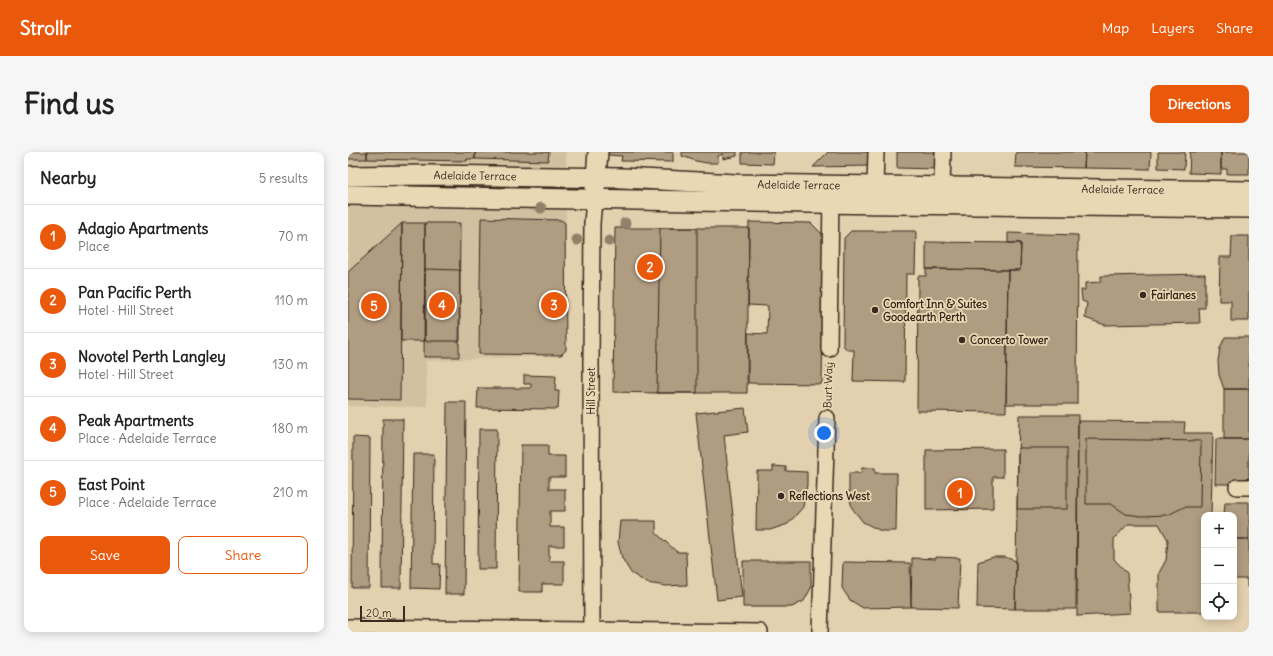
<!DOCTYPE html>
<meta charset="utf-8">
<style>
body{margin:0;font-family:Delius,sans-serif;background:#f6f6f6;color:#222}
.controls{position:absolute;right:12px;bottom:12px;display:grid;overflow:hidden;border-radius:8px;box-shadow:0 2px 10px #0003}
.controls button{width:36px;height:36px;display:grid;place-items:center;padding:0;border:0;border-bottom:1px solid #e0e0e0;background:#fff;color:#222;font:20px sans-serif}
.scale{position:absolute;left:12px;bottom:10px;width:45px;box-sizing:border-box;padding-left:4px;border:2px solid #3b2a1e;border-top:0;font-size:11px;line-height:14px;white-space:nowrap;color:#3b2a1e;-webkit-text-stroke:3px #ead7b4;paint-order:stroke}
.you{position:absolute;left:476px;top:281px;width:14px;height:14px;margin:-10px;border:3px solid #fff;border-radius:50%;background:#1a73e8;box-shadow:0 0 0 6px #1a73e833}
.badge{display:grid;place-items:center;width:26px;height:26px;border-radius:50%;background:#ea580c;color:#fff;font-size:13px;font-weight:700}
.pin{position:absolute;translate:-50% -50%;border:2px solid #fff;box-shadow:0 1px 4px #0006}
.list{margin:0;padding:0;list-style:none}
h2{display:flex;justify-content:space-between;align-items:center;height:52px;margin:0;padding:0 16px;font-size:17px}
h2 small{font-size:13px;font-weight:400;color:#767676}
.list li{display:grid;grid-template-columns:26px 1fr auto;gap:12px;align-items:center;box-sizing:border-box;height:64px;padding:0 16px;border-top:1px solid #e0e0e0}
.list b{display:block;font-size:15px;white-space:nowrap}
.list p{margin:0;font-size:13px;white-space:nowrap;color:#767676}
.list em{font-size:13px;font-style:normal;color:#767676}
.actions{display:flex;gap:8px;padding:12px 16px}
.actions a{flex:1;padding:9px 0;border:1px solid #ea580c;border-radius:8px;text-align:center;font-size:14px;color:#ea580c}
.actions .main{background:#ea580c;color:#fff}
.icon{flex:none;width:22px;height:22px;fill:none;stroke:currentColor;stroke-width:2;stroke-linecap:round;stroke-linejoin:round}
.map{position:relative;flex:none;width:901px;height:480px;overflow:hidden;border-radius:8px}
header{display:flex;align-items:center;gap:24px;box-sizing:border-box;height:56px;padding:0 20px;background:#ea580c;color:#fff}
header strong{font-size:19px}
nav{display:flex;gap:22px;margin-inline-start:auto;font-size:14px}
.intro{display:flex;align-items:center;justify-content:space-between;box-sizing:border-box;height:96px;padding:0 24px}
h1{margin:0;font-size:28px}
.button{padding:10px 18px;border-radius:8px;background:#ea580c;color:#fff;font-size:14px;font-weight:700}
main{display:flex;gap:24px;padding:0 24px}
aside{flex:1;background:#fff;border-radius:8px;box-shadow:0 2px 10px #0003}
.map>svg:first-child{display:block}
.built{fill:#d3c0a0}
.building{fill:#af9c81;stroke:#3b2a1e}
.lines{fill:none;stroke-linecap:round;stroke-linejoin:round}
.minor-casing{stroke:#3b2a1e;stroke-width:18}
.major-casing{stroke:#3b2a1e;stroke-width:22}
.path{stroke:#3b2a1e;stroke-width:2.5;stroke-dasharray:3 3;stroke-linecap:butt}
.minor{stroke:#ead7b4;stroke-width:15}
.major{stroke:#ead7b4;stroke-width:19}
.tree{fill:#928069}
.poi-dot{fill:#3b2a1e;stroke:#ead7b4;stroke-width:1.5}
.labels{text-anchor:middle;stroke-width:3.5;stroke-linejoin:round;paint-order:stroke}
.street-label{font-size:11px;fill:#3b2a1e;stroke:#ead7b4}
.poi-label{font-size:11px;font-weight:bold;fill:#3b2a1e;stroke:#ead7b4;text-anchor:start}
</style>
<header>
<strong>Strollr</strong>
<nav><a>Map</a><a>Layers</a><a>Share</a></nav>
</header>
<div class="intro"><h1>Find us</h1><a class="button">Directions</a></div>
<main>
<aside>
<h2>Nearby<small>5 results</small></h2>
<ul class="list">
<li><span class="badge">1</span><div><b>Adagio Apartments</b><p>Place</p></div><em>70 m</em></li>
<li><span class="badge">2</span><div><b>Pan Pacific Perth</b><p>Hotel · Hill Street</p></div><em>110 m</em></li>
<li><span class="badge">3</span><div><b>Novotel Perth Langley</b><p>Hotel · Hill Street</p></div><em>130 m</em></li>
<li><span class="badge">4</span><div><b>Peak Apartments</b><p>Place · Adelaide Terrace</p></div><em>180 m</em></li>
<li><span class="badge">5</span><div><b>East Point</b><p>Place · Adelaide Terrace</p></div><em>210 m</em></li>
</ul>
<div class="actions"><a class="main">Save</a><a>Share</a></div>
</aside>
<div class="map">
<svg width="901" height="480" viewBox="0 0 901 480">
<rect width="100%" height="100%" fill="#e3d0ae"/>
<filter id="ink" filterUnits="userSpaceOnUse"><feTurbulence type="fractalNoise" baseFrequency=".025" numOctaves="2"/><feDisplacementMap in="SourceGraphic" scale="8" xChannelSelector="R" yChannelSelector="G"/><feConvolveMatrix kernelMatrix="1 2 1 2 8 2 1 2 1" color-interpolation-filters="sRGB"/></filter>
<g filter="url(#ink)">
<path class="built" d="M0,0H218V198L213,203L78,209L79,255L0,254Z"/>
<path class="building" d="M0,0H19V7H0Z
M19,0H127V7H119V9L19,7Z
M127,0H201L200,9L127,7Z
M260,0H325V10L273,9L274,4L260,3Z
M334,0H389V4L375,7V2L370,4V11H359L348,9L334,4Z
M394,0H426L425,12L394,11Z
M480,0H522V14L465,15Z
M549,0H589V17L549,16Z
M668,0H737L736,16L667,15Z
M737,0H803L802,17L736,16Z
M810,0H837L836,17L810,16Z
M842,0H873V22L841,21Z
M873,0H901V22H879V17H873Z
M133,66L213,68L217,71L218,198L213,203L131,202Z
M401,70L463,71L476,84L474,232L400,231V181L419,182L420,154L400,153Z
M54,71H77V189H53Z
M54,71L52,248L0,247V120Z
M77,71H112L111,205H76Z
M267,76H401L399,241H309L265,240Z
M312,76H349V241H309Z
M503,79H568L567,122H558L557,230L505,229L506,198H499L495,193L496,86Z
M660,81L730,83L729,252H658L660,118H672L673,91H660Z
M884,84H901V169H883V149H871L872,105H883Z
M578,90L673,91L672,118L578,117Z
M77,117L112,118V189H77Z
M578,117L660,118L658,260L569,259L570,124H578Z
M857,122V156H851L852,171L757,173L737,166L739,151L734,149L733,138H737V131L753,130V124Z
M877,185H901V237H876L871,223L870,209L872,196Z
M176,223L208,224L207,239H211L210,257L129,256L130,236H183V232H176Z
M876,237H901V287H876Z
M99,250H118L116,442H97Z
M397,256L400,280L376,283L394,445L369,448L348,261Z
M671,263H730L728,457H667Z
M35,267H55L53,436H34Z
M730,269L837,270L836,281H865L863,363H856V460H811V421L818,408L820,388L811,372H780L766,387V407L779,421L782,461L729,464Z
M131,277H149L148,417H130Z
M5,285L22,286L21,436H4Z
M738,287L853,289L852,355H836L820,363L793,364L778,362L763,352H738Z
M868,287H901V332H867Z
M173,293H200V304H217V325H201V337H217V359H202V375H216V394H201V409H216V432H194V440H171Z
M670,296H719V357H669Z
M655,297V325H645V357L578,358V298Z
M65,302H86L85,412H92L91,437L63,436Z
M425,314L438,315V319L459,320V333L455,355L440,372L422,378H408L409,319H425Z
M514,316H527V321H549L548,379H533L515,370L504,356L501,343V321H513Z
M877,350H901V387H886V363H876Z
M272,369H308V381L329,400H338L339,433L318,434L299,431L283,421L274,406L270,390Z
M886,387H901V435H899V427H886Z
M588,405L612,406L610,456L563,455L564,406L588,407Z
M645,405H657L668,409L667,457L629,456L630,410Z
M395,409H463V436L456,449L444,455H395Z
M495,410L562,411L563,455L515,456L502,448L494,436Z"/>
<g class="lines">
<g class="minor-casing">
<path id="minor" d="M527,34L528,0
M594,35L595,0
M481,197L483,40
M889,335H901
M0,475L412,480
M244,477L243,212L244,71L246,48
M472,480L479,266"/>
</g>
<g class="major-casing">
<g id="major">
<path id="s1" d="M0,24L80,23L275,26L388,32L901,39"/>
<path d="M247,38L250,0"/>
<path d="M0,43L463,51L901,56"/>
</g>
</g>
<path class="path" d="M479,252L480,211"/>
<use href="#minor" class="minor"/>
<use href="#major" class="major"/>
</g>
<g class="tree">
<circle cx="193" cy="56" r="5.5"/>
<circle cx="277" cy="71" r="5.5"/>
<circle cx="229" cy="88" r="5.5"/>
<circle cx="261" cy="89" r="5.5"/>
</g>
</g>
<g class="poi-dot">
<circle cx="795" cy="143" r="4"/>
<circle cx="527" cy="158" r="4"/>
<circle cx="614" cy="188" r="4"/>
<circle cx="433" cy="344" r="4"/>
</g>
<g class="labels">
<g class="street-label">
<text dy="4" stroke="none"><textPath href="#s1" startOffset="127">Adelaide Terrace</textPath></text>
<text dy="4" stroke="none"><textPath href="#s1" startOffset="451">Adelaide Terrace</textPath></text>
<text dy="4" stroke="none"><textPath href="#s1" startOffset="775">Adelaide Terrace</textPath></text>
<text transform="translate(480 233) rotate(-88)" y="4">Burt Way</text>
<text transform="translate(243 239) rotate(-90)" y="4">Hill Street</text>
</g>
<g class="poi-label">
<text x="803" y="147">Fairlanes</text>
<text x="535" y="156">Comfort Inn &amp; Suites<tspan x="535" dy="13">Goodearth Perth</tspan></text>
<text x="622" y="192">Concerto Tower</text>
<text x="441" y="348">Reflections West</text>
</g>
</g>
</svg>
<div class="controls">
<button>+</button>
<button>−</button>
<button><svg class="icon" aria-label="locate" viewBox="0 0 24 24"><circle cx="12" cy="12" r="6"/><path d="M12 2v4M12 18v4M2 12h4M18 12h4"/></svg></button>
</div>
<div class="scale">20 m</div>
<div class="you"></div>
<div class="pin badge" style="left:612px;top:341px">1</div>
<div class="pin badge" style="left:302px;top:115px">2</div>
<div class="pin badge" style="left:206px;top:153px">3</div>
<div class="pin badge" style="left:94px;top:153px">4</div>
<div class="pin badge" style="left:26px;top:154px">5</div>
</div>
</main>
